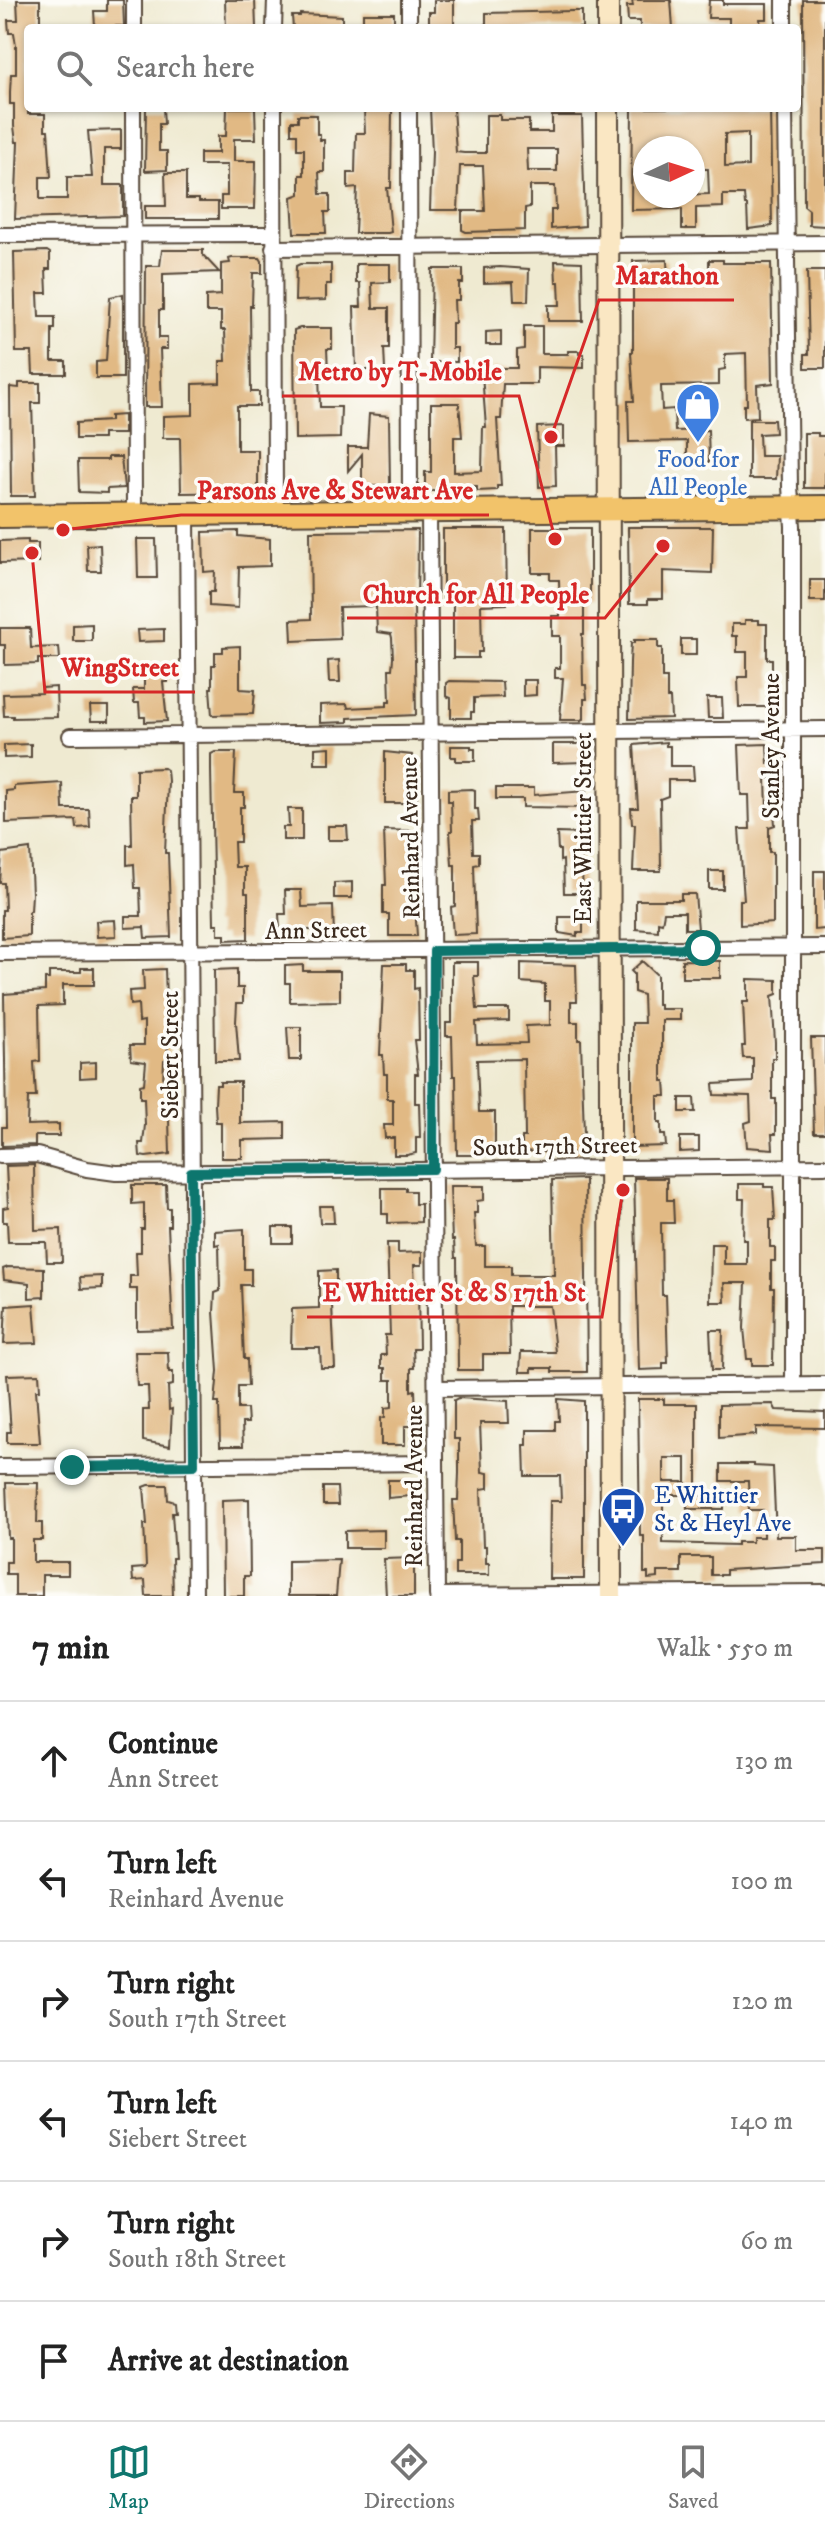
<!DOCTYPE html>
<meta charset="utf-8">
<style>
body{margin:0;font-family:"IM FELL DW Pica",serif;background:#f2f2f2;color:#222}
.compass{position:absolute;left:633px;top:136px;width:72px;height:72px;border-radius:50%;background:#fff;box-shadow:0 2px 6px #0004;rotate:86deg}
.stop{position:absolute;width:24px;height:24px;margin:-18px;border:6px solid #0f766e;border-radius:50%;background:#fff}
.stop.end{background:#0f766e;border-color:#fff;box-shadow:0 2px 8px #0008}
.list{margin:0;padding:0;list-style:none}
h2{display:flex;justify-content:space-between;align-items:center;height:104px;margin:0;padding:0 32px;font-size:34px}
h2 small{font-size:26px;font-weight:400;color:#767676}
.list li{display:grid;grid-template-columns:52px 1fr auto;gap:24px;align-items:center;box-sizing:border-box;height:120px;padding:0 32px;border-top:2px solid #e0e0e0}
.list b{display:block;font-size:30px;white-space:nowrap}
.list p{margin:0;font-size:26px;white-space:nowrap;color:#767676}
.list em{font-size:26px;font-style:normal;color:#767676}
.icon{flex:none;width:44px;height:44px;fill:none;stroke:currentColor;stroke-width:2;stroke-linecap:round;stroke-linejoin:round}
.map{position:relative;flex:none;width:825px;height:1596px;overflow:hidden}
.search{position:absolute;background:#fff;box-shadow:0 2px 6px #0004;left:24px;right:24px;top:24px;height:88px;display:flex;align-items:center;gap:20px;box-sizing:border-box;padding:0 28px;border-radius:8px;color:#767676;font-size:30px}
.sheet{height:824px;background:#fff}
nav{display:flex;justify-content:space-around;align-items:center;box-sizing:border-box;height:112px;border-top:2px solid #e0e0e0;background:#fff;font-size:22px;color:#767676}
nav a{display:grid;justify-items:center;gap:4px}
nav .on{color:#0f766e}
.map>svg:first-child{display:block}
.building{fill:#e1b984;fill-rule:evenodd}
.lines{fill:none;stroke-linecap:round;stroke-linejoin:round}
.street-casing{stroke:#564739;stroke-width:18}
.secondary-casing{stroke:#564739;stroke-width:24}
.primary-casing{stroke:#564739;stroke-width:26}
.street{stroke:#fff;stroke-width:14}
.secondary{stroke:#fae7c3;stroke-width:20}
.primary{stroke:#f2c36a;stroke-width:22}
.route{stroke:#0f766e;stroke-width:10}
.labels{text-anchor:middle;stroke-width:7;stroke-linejoin:round;paint-order:stroke}
.shop-label{font-size:24px;fill:#366cbe;stroke:#fdfcf7}
.street-label{font-size:24px;fill:#3b2a1e;stroke:#fdfcf7}
.transit-label{font-size:24px;fill:#164399;stroke:#fdfcf7;text-anchor:start}
.leader{fill:none;stroke:#d62828;stroke-width:3}
.callout-dot{fill:#d62828;stroke:#fdfcf7;stroke-width:3}
.callout-label{font-size:26px;text-anchor:middle;font-weight:bold;fill:#d62828;stroke:#fdfcf7;stroke-width:7;stroke-linejoin:round;paint-order:stroke}
</style>
<div class="map">
<svg width="825" height="1596" viewBox="0 0 825 1596">
<rect width="100%" height="100%" fill="#fdfcf7"/>
<filter id="ink" filterUnits="userSpaceOnUse"><feTurbulence type="fractalNoise" baseFrequency=".0125" numOctaves="2"/><feDisplacementMap in="SourceGraphic" scale="16" xChannelSelector="R" yChannelSelector="G"/><feConvolveMatrix kernelMatrix="1 2 1 2 8 2 1 2 1" color-interpolation-filters="sRGB"/></filter>
<filter id="wash" filterUnits="userSpaceOnUse"><feTurbulence type="fractalNoise" baseFrequency=".006" numOctaves="4" result="noise"/><feDisplacementMap in="SourceGraphic" scale="32" xChannelSelector="R" yChannelSelector="G"/><feGaussianBlur stdDeviation="1.8" result="paint"/><feColorMatrix in="noise" values="0 0 0 0 0 0 0 0 0 0 0 0 0 0 0 0 0 1.4 0 .05"/><feComposite in="paint" operator="in"/></filter>
<g filter="url(#wash)">
<rect width="100%" height="100%" fill="#efead1"/>
<g id="blocks">
<path class="building" d="M17,0H40V28H28V114H45V130H48L51,177H40V199H67V177H92L88,131L121,130V149H104V185H123V216L15,219L18,142H16L14,126V104H10V92L11,74H16V45L14,33H9L8,20H18Z
M107,0H123L124,26H95L94,11H107Z
M225,0H255L256,28H226Z
M434,0H454V28H429V12H434Z
M632,0H671L673,28H640V21H628L627,6H633Z
M709,0H723V4H767V19H760L761,28H729V18H708Z
M803,0H825V226L809,225V210L804,206Z
M573,11H582V28H486V13Z
M363,13H394V28H363Z
M300,14L342,16V28H293L292,16H300Z
M146,108H163L164,124H159V151H167V170L145,171Z
M227,108H255L256,139H234V161H256L255,209H221V196H227V165H200V153H218V136H226Z
M364,108H392L391,188H387L391,232L388,233H355L357,188L348,189V173H355L356,133H365Z
M430,108H453L456,152L464,153H486V115H500V120H529V132H552V116H582L585,226L551,229V210H556L555,186H530V207L525,208V230L466,232L462,230V211H485L483,166H460L458,210H430L432,152ZM527,149H557V171H528Z
M632,108H770L772,226L748,229L747,205H745L744,195H723V207L696,208V229H682V209L631,210ZM748,133V166L725,167V134ZM645,148H693V169H708L709,194L645,196Z
M298,115H317V134H320V140H324V172H319L320,194H330V212H325L326,233H294L292,197L300,194V175H304V149H297V134H291V121H298Z
M165,173H186V199H199V202H218V219H145V206H166Z
M162,250H203V255L219,272L163,274V310H159V338H167V349H160L162,407H145L146,266H160Z
M47,251L50,253V269H46L47,293H38L39,317H55V329H52V361H66V374H33L32,352H16L14,252Z
M232,258H260L262,261V273H253L252,306H250L251,392H259V406H237V450H258V492L181,493L180,438H163V416L193,415V384L220,383V361H226L225,330H221V312H206V296L221,295V264L230,263L229,259Z
M667,260L668,282H709V260H723V263H771L773,383L757,385L758,417L744,418V405H747L746,353L725,354V369L719,370V385L661,386L662,410L674,409L675,431L708,430L709,462L687,463V441L629,442L628,401H634L631,352H633V261Z
M555,261L582,262L583,321H548V305H560L559,282H556Z
M300,264H331V284H326V300L295,301L296,266Z
M356,264H390V282L372,283L373,308H389V348H384L385,370H356L354,307H361L360,283H356Z
M500,267L529,269L528,301H514L513,282L484,283V268Z
M432,269H463V283H459V300H454L455,323H452V348H457V362H430Z
M807,271H825V368H805V354H809Z
M123,294V378H96V362L106,361L110,297Z
M524,326H542V354H568V351H579V354H584V368L537,367V384H503L501,419H497L501,486H497V490L477,491V486H449V491H429V487H425V472H431V403H459L462,437H454V472L482,471L483,427H486L482,374H492V368H517V350L524,349Z
M300,328H332V349H327L328,371H319L320,407H341L340,438L295,439L294,330Z
M501,331V345H486V332Z
M19,383H40V403H32L35,496H11L10,387L19,388Z
M369,414L389,416L390,486H362V454L348,471V447H367Z
M124,415V434H103V439H76V423L110,421V416Z
M749,420H774L775,433L759,434L760,456H777L776,479H749Z
M564,426V446H555L556,486L539,487L537,427Z
M804,433H818V436H825V488H804Z
M108,457H121L124,488L107,489V493L79,492L78,460H108Z
M628,527H713L712,573L663,571V599H648V604H629Z
M532,528H590V604H584V634H582L583,685H586L587,699H584V719L581,720H560L563,678H555V668H560V636H552V616H560L559,580H550V573H532Z
M443,529H506L507,604L481,605L482,652H478V658H453V605H443Z
M418,530L417,606H414L416,715L348,718V722L320,723V705L347,704L348,708L387,706V701H390L389,669H392L393,658L392,638L391,634L377,632L376,606L339,607L340,639L292,641L291,620L311,619L310,531Z
M238,531V536L270,539V566L239,567L238,608L209,606V592H214L215,571L204,572L203,532Z
M137,539H156L157,578H138Z
M28,540V543H38V562L0,563V541Z
M100,544L101,571H88L87,545Z
M810,580H825V601H810Z
M745,620H759V624H767V659H772V673L771,690H767V707H739L738,677H747V652H737V636H732V624H745Z
M92,624V641H73V625Z
M0,628H30L31,648L59,647L60,659H38V664L5,665V645H0Z
M164,629V641L138,642L137,630Z
M681,639H696V655H681Z
M634,640H658V648H662V678H667V698H670L671,718L629,719L630,662L631,643H634Z
M240,646V689L255,690L253,714L212,715L210,688H212V665H215V652H223V647Z
M339,660L340,682H329L328,661Z
M168,665V682H163L167,721L145,722V717H140L139,703H134L133,689H144V666Z
M523,680H536V695L523,696Z
M449,681L502,682L503,697L474,698V712H471V718H451V698L446,696V683Z
M56,687L57,717L13,718V716H4L3,694L42,693V688Z
M707,698H722L723,718H708Z
M90,706H109V721H91Z
M666,742V746H670V766H693L694,780H668V796L660,799L661,871H633L635,824H632L631,808H638L634,745Z
M31,744V757L4,758V745Z
M553,744H584V762L553,763Z
M767,744L768,764H772V778H766L767,810L774,812L775,825L769,827V852H773V923L740,925V900H744L739,829H750L749,795H741L739,745Z
M451,746H471V749H475V761H456V757H451Z
M330,747V764H315V748Z
M215,752H236L234,793H244V807H240V842H234L235,867H245V893H248V939L225,940V935H218V924H214L211,770V754Z
M385,752L412,755V771H416L417,803H385Z
M164,768L167,770L168,781L165,853H168L171,937L145,938L144,927L125,928V916H141L140,888H135L134,864L127,865V845H132L131,796H136V769Z
M62,783L63,809H89L90,827L77,828L76,820L6,823V791L14,790V786Z
M496,788H534V795L586,791V808L523,807V799H496Z
M472,789L475,790V809H478L479,821H472L473,853H479V864L474,865L476,934L453,935L451,907L455,906V865H452L450,831H452L451,801H448V790Z
M288,809H302V840H283V827H289Z
M328,826H347L348,840H328Z
M384,830L416,831V859L413,860V876L417,936H389V914H383V885H386Z
M557,833L586,834V849L581,850L583,893H564L563,860L560,861V850H558Z
M30,849L32,894L31,911H29V936L2,938V910H5L4,883H0L2,853Z
M709,871H723V889H709Z
M814,871H825V929L814,930Z
M352,882V898H334V883Z
M285,890H301L302,907L333,906L334,937H321V930H297V935H285V930H280L279,914H286Z
M681,894H695L698,929H685V912H664L662,923L658,922V931L636,929V900H681Z
M559,917H583V933H577V936L559,933Z
M115,920L116,936L97,937L96,921Z
M682,960L720,961V978H682Z
M642,961L657,975V1005H660V1009H680V1020H662V1081H665L666,1096H658V1122H661V1135H665L666,1146L632,1147V1023H644L643,995L634,992V974L631,971Z
M452,962H478V976H474L477,1009H509V1021L476,1022L477,1044L527,1043L526,1026L550,1025V1001H545V984L521,982V963L576,965L577,1001H571V1022H578V1040H581L584,1135H580V1154L522,1151V1137H525L524,1059L477,1060L479,1112H495V1155H457L456,1076H453L452,1036H446V1023H452Z
M384,964H406V970H414V989L418,988L419,1040H414L418,1074H415V1103H419L420,1138H416V1153L407,1155H394V1138H385L384,1125H393V1099H387V1074H384L383,1055H380Z
M303,965V971H340V1001L290,1002V983H285V966Z
M81,968H94V985H63V1005L39,1006L40,1061L34,1062L36,1097H28L27,1125L59,1124V1136H35V1145L2,1146V1127H6L4,994L45,991V979H49V972H81Z
M165,969L168,1059L164,1060L163,1082L168,1084L170,1154L146,1157L140,1156L139,1143H143L145,1125L144,1098H140V1085L144,1084L146,1062L131,1060L130,1045H144V1021L139,1022L138,1004L130,1005L129,991L144,990L143,970Z
M237,969V988H243V1003H237L236,1022L239,1061H215L214,970Z
M748,979L777,980V994L772,996L775,1042V1058H772V1099H776V1134H772L773,1149L747,1147L745,1123L751,1121L750,1096L714,1095L713,1084L753,1082V1058H743L742,1046H745L743,1002H748Z
M287,1027H301V1060H289Z
M811,1038H825V1133H814Z
M96,1062V1077L80,1078V1063Z
M220,1082H240V1123L285,1122V1139L242,1140V1158H221V1122H216L215,1105L216,1085H220Z
M680,1098H694L695,1112H680Z
M680,1137H699V1151L680,1152Z
M34,1165L35,1230L61,1229L62,1262H47L46,1242H8L7,1222H3V1208L8,1207L6,1166Z
M634,1178H667V1200H673L674,1223H661L662,1295H666L668,1363H663V1369L639,1370Z
M585,1179L587,1372H552V1368H532V1372H520L521,1352H555L550,1306H509L510,1354H483V1370H458L457,1258H455L454,1240H452L450,1186H484V1200L477,1201V1213H474L476,1246H485V1266H511V1275H554L552,1180Z
M739,1184H764V1187H773L775,1220H770V1247H775V1261H771V1288H774L773,1365H752V1359H747L744,1328L746,1283H724L725,1302H710L711,1244H724V1264H747V1240H743L744,1199H739Z
M132,1185H166L167,1208H170V1226H168L173,1329L137,1330V1289H130V1276H137L136,1252H141V1229H144V1203L132,1204Z
M382,1188H406V1191H415V1204H421V1222L388,1223V1214H382Z
M319,1206H333L334,1223H320Z
M273,1227H292V1243H273Z
M244,1229V1269H251V1285H241L244,1359H247L248,1386H238V1409H247L248,1423H242L243,1446H220L219,1403H215L218,1371L214,1312L215,1293L220,1291L219,1244L215,1245V1231Z
M387,1243H398V1253L422,1252V1265H414L415,1288H418L419,1349H413L414,1368H411V1391L415,1390L416,1418H411L412,1426H405V1445H381V1418L385,1417V1408L392,1407V1380H385V1368H381V1355H386L385,1335H390Z
M8,1267L44,1268V1297L29,1298V1283L4,1280L3,1269Z
M336,1270V1285H331L335,1368H321L320,1348H291L292,1309L319,1308V1271Z
M102,1276V1288L81,1289L80,1277Z
M34,1304L37,1343L4,1344L6,1306Z
M710,1330H723L722,1370H712Z
M135,1352H168L169,1372H173V1385L168,1386L169,1410L172,1409L170,1446L143,1441V1410H149L148,1386H137Z
M39,1374L40,1390H36L40,1443H7V1432H11L7,1375Z
M458,1398L508,1401L509,1423H480L482,1472L488,1473V1488L481,1489L483,1546H486V1563H489V1575H455V1563H459V1541H455L453,1500H458L459,1473V1439H454V1400Z
M558,1399L584,1401V1579H549L550,1501H561L560,1476H525L524,1445H527V1430H555V1421H559Z
M638,1399H664V1404H697V1495H663V1543L737,1545V1542H752V1537H763V1510H749L748,1481H721V1464H754V1466L773,1467L776,1536H796V1550H825V1564L726,1570V1575H711V1557H681V1572H658V1578L648,1579V1573H644V1536H640ZM664,1458H686V1482H664Z
M773,1404L776,1410L825,1412V1428L756,1427V1435L719,1438V1405Z
M388,1480H411V1496L388,1498Z
M6,1483H38L37,1523H42V1540H33V1562H68V1575H42V1596H15V1574H6V1562H11V1538H8Z
M149,1485H167L168,1500L175,1502L176,1513H172L175,1558H172L173,1596H146L145,1580L133,1581L132,1569L145,1568L146,1566L144,1524H147L144,1487Z
M323,1487H337L338,1505H323Z
M724,1495V1509H687V1496Z
M249,1499L250,1576H244V1596H223L222,1500Z
M384,1530V1548H345V1531Z
M414,1558V1596H386L384,1559Z
M339,1560L336,1596H288V1561Z"/>
</g>
</g>
<g filter="url(#ink)">
<use href="#blocks" fill-opacity="0" stroke="#564739" stroke-width="2"/>
<g class="lines">
<g class="street-casing">
<path id="street" d="M409,0V28
M784,0V28
M134,28V0
M274,28L275,0
M133,108L134,516
M274,108L275,512
M409,108L410,511
M785,108L790,487L793,526V1384
M0,235L273,234
M273,248L825,243
M429,511L437,1596
M187,514L195,1596
M70,736L825,729
M0,953L825,947
M0,1156L37,1155L87,1169L116,1173L825,1166
M436,1388L825,1384
M0,1467L436,1463
M437,1595L825,1592"/>
</g>
<g class="secondary-casing">
<path id="secondary" d="M608,0V28
M608,108L611,1596"/>
</g>
<g class="primary-casing">
<path id="primary" d="M0,516L825,507"/>
</g>
<use href="#street" class="street"/>
<use href="#secondary" class="secondary"/>
<use href="#primary" class="primary"/>
</g>
</g>
<g class="lines" filter="url(#ink)">
<path class="route" d="M72,1467L194,1465L191,1172L433,1169L434,951L703,948"/>
</g>
<defs>
<g id="shop-pin" transform="scale(2.3)"><path d="M0 17L-7.5 6A9.5 9.5 0 1 1 7.5 6Z" fill="#3f7fe0" stroke="#fdfcf7"/><path d="M-5-2.5h2.3a2.7 3.5 0 0 1 5.4 0H5L5.5 6h-11ZM-1.5-2.5h3a1.5 2.3 0 0 0-3 0Z" fill="#fff"/></g>
<g id="bus-pin" transform="scale(2.3)"><path d="M0 17L-7.5 6A9.5 9.5 0 1 1 7.5 6Z" fill="#1a4fb4" stroke="#fdfcf7"/><path d="M-5-6H5V4H4V6H2V4H-2V6H-4V4H-5ZM-3.5-4V0h7V-4ZM-3.5 1.2v1.5H-2V1.2ZM2 1.2v1.5H3.5V1.2Z" fill="#fff"/></g>
</defs>
<g fill-rule="evenodd">
<use href="#shop-pin" x="698" y="405"/>
<use href="#bus-pin" x="623" y="1509"/>
</g>
<g class="labels">
<g class="shop-label">
<text x="698" y="467">Food for<tspan x="698" dy="28">All People</tspan></text>
</g>
<g class="street-label">
<text transform="translate(771 746) rotate(-90)" y="8">Stanley Avenue</text>
<text transform="translate(583 828) rotate(-90)" y="8">East Whittier Street</text>
<text transform="translate(410 838) rotate(-91)" y="8">Reinhard Avenue</text>
<text transform="translate(316 930) rotate(-1)" y="8">Ann Street</text>
<text transform="translate(170 1055) rotate(-90)" y="8">Siebert Street</text>
<text transform="translate(555 1146) rotate(-1)" y="8">South 17th Street</text>
<text transform="translate(414 1486) rotate(-90)" y="8">Reinhard Avenue</text>
</g>
<g class="transit-label">
<text x="654" y="1503">E Whittier<tspan x="654" dy="28">St &amp; Heyl Ave</tspan></text>
</g>
</g>
<path class="leader" d="M551 437L599 300H734M555 539L519 396H282M63 530L181 515H489M663 546L605 618H347M32 553L45 692H195M623 1190L602 1317H307"/>
<g class="callout-dot">
<circle cx="551" cy="437" r="8"/>
<circle cx="555" cy="539" r="8"/>
<circle cx="63" cy="530" r="8"/>
<circle cx="663" cy="546" r="8"/>
<circle cx="32" cy="553" r="8"/>
<circle cx="623" cy="1190" r="8"/>
</g>
<g class="callout-label">
<text x="667" y="284">Marathon</text>
<text x="400" y="380">Metro by T-Mobile</text>
<text x="335" y="499">Parsons Ave &amp; Stewart Ave</text>
<text x="476" y="603">Church for All People</text>
<text x="120" y="676">WingStreet</text>
<text x="454" y="1301">E Whittier St &amp; S 17th St</text>
</g>
</svg>
<svg class="compass" viewBox="-18 -18 36 36"><path d="M0-13l5 13h-10z" fill="#e53935"/><path d="M0 13l5-13h-10z" fill="#767676"/></svg>
<div class="stop" style="left:703px;top:948px"></div>
<div class="stop end" style="left:72px;top:1467px"></div>
<div class="search"><svg class="icon" aria-label="search" viewBox="0 0 24 24"><circle cx="10" cy="10" r="6"/><path d="M15 15l6 6"/></svg>Search here</div>
</div>
<section class="sheet">
<h2>7 min<small>Walk · 550 m</small></h2>
<ul class="list">
<li><svg class="icon" aria-label="ahead" viewBox="0 0 24 24"><path d="M12 20V5M6 11l6-6 6 6"/></svg><div><b>Continue</b><p>Ann Street</p></div><em>130 m</em></li>
<li><svg class="icon" aria-label="left" viewBox="0 0 24 24"><path d="M17 20v-9H6M10 6l-5 5 5 5"/></svg><div><b>Turn left</b><p>Reinhard Avenue</p></div><em>100 m</em></li>
<li><svg class="icon" aria-label="right" viewBox="0 0 24 24"><path d="M7 20v-9h11M14 6l5 5-5 5"/></svg><div><b>Turn right</b><p>South 17th Street</p></div><em>120 m</em></li>
<li><svg class="icon" aria-label="left" viewBox="0 0 24 24"><path d="M17 20v-9H6M10 6l-5 5 5 5"/></svg><div><b>Turn left</b><p>Siebert Street</p></div><em>140 m</em></li>
<li><svg class="icon" aria-label="right" viewBox="0 0 24 24"><path d="M7 20v-9h11M14 6l5 5-5 5"/></svg><div><b>Turn right</b><p>South 18th Street</p></div><em>60 m</em></li>
<li><svg class="icon" aria-label="arrive" viewBox="0 0 24 24"><path d="M6 21V4h12l-3 4 3 4H6"/></svg><div><b>Arrive at destination</b></div></li>
</ul>
</section>
<nav>
<a class="on"><svg class="icon" aria-label="map" viewBox="0 0 24 24"><path d="M3 6l6-2 6 2 6-2v14l-6 2-6-2-6 2zM9 4v14M15 6v14"/></svg>Map</a>
<a><svg class="icon" aria-label="directions" viewBox="0 0 24 24"><path d="M12 3l9 9-9 9-9-9zM9 14v-3h6M13 9l2 2-2 2"/></svg>Directions</a>
<a><svg class="icon" aria-label="saved" viewBox="0 0 24 24"><path d="M7 4h10v16l-5-4-5 4z"/></svg>Saved</a>
</nav>
